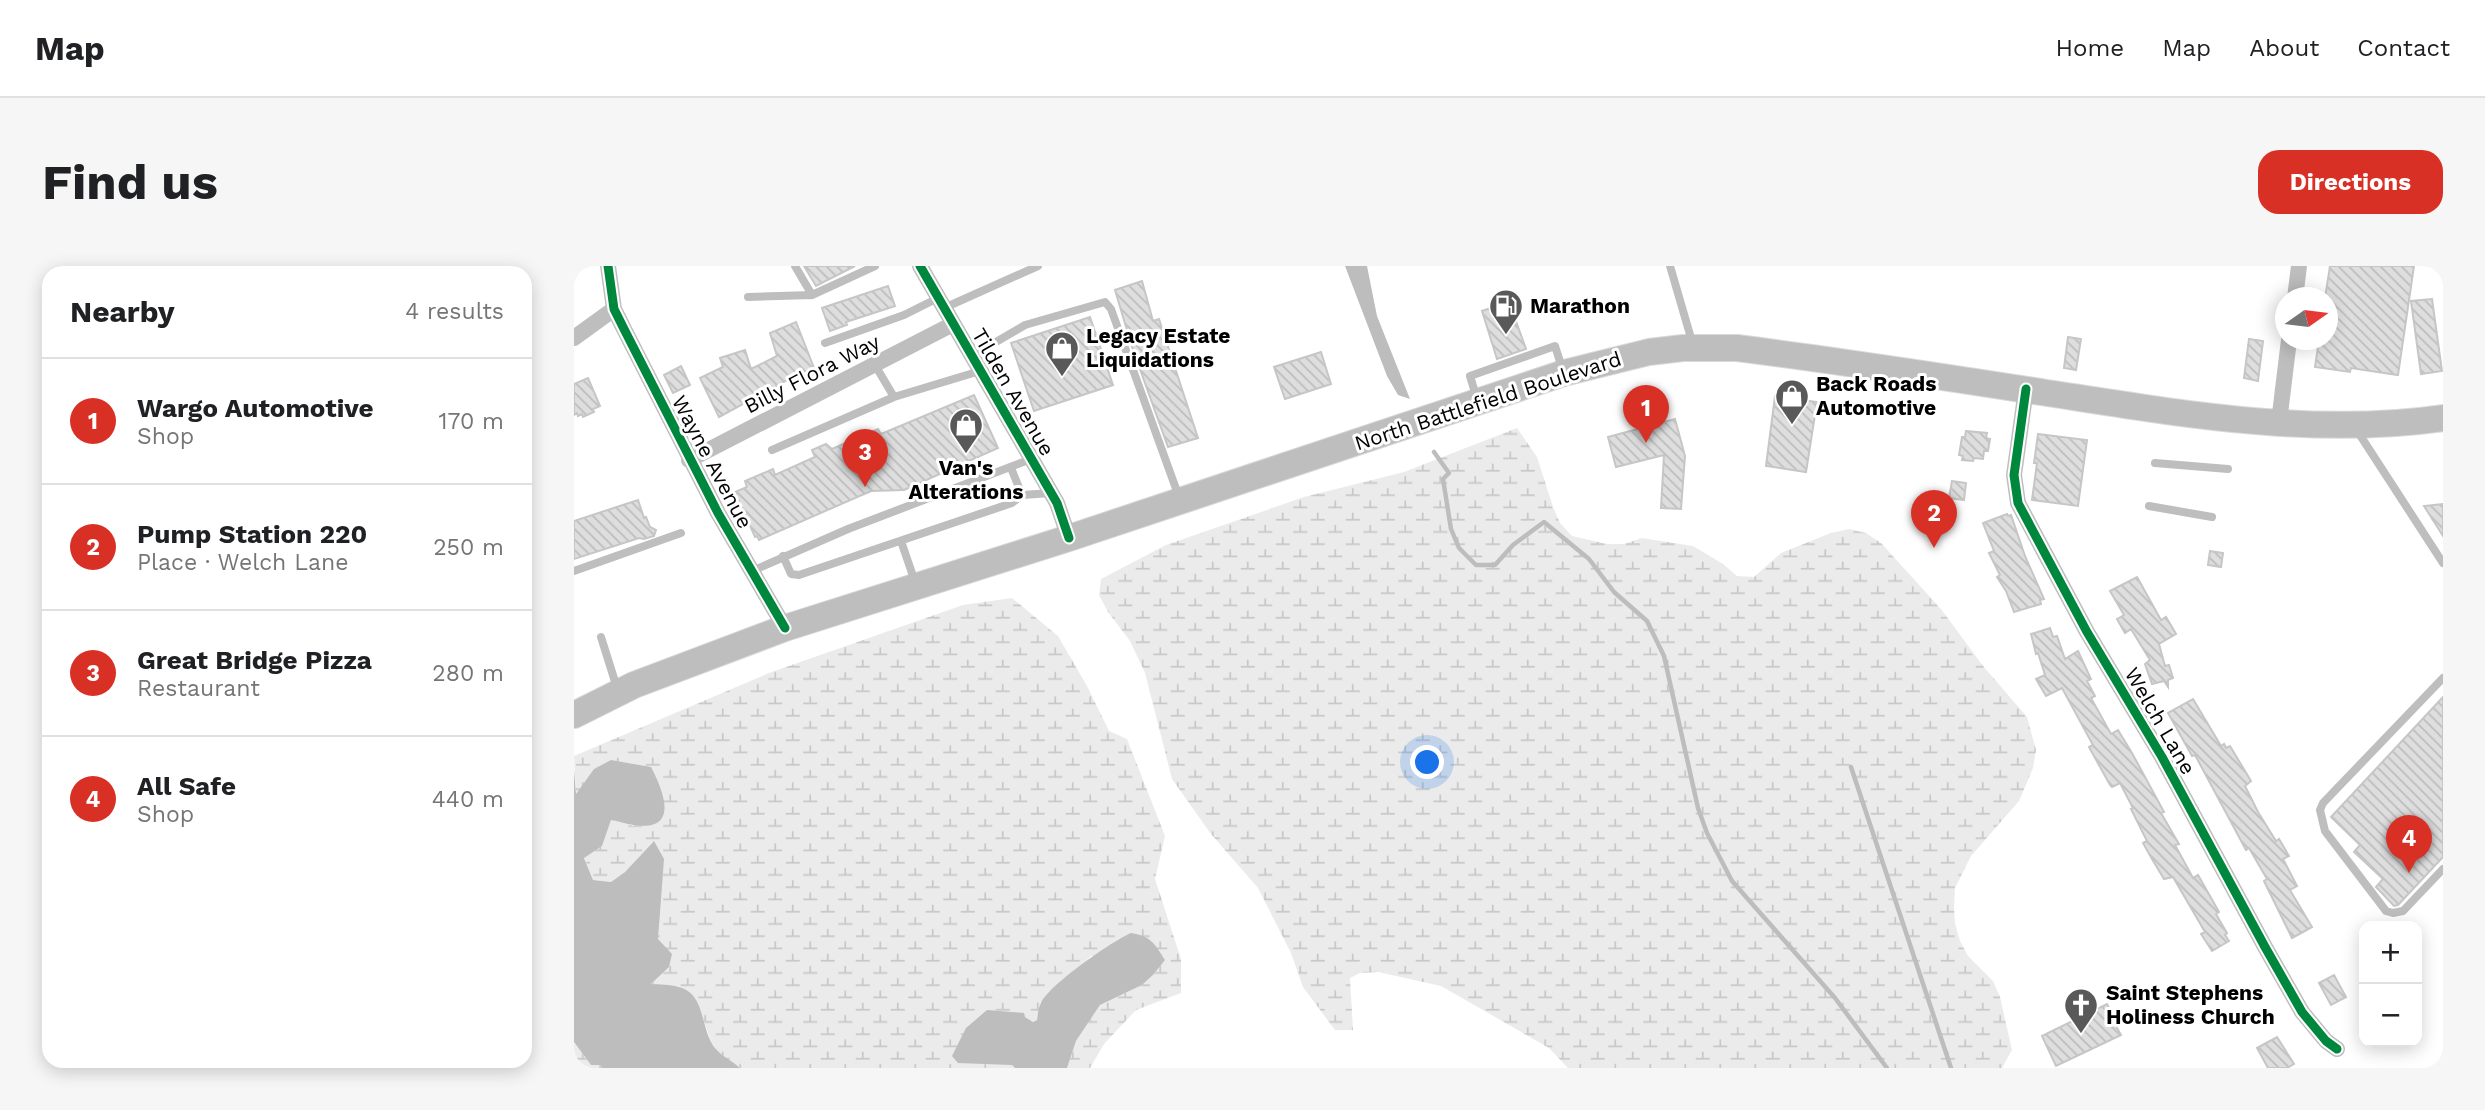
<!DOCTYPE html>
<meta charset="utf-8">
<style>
body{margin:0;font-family:"Work Sans",sans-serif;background:#f6f6f6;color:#202124}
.controls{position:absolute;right:21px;bottom:21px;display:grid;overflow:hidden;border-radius:14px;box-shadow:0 4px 18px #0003}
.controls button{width:63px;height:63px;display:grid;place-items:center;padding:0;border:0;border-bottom:2px solid #e0e0e0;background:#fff;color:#202124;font:35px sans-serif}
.compass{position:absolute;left:1701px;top:21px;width:63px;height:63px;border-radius:50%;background:#fff;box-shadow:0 4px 18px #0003;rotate:76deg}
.you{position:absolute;left:854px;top:497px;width:24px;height:24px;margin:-18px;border:5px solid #fff;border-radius:50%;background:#1a73e8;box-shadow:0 0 0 10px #1a73e833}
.badge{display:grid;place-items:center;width:46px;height:46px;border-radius:50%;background:#d93025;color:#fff;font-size:23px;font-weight:700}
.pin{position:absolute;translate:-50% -58px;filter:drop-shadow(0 2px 4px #0008)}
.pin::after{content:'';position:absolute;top:37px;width:24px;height:21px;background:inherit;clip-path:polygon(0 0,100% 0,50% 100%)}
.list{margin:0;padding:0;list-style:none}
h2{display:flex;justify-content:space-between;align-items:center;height:91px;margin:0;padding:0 28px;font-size:30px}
h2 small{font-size:23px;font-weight:400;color:#757577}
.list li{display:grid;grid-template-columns:46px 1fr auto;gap:21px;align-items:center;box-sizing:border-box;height:126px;padding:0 28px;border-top:2px solid #e0e0e0}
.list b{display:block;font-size:26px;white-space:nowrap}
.list p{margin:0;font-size:23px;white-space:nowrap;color:#757577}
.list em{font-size:23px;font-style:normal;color:#757577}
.map{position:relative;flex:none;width:1869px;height:802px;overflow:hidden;border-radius:21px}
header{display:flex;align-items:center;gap:42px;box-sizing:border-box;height:98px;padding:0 35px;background:#fff;border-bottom:2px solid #e0e0e0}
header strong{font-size:33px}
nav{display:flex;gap:38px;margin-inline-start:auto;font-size:24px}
.intro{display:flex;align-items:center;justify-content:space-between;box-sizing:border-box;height:168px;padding:0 42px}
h1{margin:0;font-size:49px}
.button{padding:18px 32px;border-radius:21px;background:#d93025;color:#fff;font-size:24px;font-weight:700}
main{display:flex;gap:42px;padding:0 42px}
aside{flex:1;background:#fff;border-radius:21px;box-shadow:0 4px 18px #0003}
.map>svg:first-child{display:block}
.wetland{fill:url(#wetland-marsh)}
.water{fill:#bdbdbd}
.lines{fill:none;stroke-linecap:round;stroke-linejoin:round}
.stream{stroke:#bdbdbd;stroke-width:4.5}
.building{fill:url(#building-back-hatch);stroke:#c6c6c6;stroke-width:2}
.primary-casing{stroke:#dbdbdb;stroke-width:28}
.service{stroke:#bebebe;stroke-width:8}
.minor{stroke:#bebebe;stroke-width:16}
.primary{stroke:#bebebe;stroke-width:26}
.cycleway-casing{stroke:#fff;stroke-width:13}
.cycleway{stroke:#00873e;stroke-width:9}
.labels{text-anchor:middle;stroke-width:6;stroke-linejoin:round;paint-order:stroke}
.poi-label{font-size:21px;font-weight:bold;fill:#000;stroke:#fff;text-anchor:start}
.street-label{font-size:21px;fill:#000;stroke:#fff}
</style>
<header>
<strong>Map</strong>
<nav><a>Home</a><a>Map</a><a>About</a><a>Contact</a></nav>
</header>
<div class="intro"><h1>Find us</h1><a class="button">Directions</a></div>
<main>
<aside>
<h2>Nearby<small>4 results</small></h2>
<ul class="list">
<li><span class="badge">1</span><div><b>Wargo Automotive</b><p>Shop</p></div><em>170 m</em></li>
<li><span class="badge">2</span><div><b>Pump Station 220</b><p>Place · Welch Lane</p></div><em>250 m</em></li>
<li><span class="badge">3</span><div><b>Great Bridge Pizza</b><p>Restaurant</p></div><em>280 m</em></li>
<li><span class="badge">4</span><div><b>All Safe</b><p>Shop</p></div><em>440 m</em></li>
</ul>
</aside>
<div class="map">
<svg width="1869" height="802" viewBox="0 0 1869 802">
<defs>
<pattern id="wetland-marsh" width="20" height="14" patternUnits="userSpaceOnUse" patternTransform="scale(1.75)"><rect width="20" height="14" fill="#ebebeb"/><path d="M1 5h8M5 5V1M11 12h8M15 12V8" fill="none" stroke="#c8c8c8"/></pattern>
<pattern id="building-back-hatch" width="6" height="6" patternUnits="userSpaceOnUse" patternTransform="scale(1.75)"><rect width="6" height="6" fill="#dedede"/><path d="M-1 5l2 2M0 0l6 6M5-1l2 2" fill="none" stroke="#bdbdbd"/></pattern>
</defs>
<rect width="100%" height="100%" fill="#fff"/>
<path class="wetland" d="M943,162L963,191L979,241L986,257L998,270L1033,278H1050L1068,272L1119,280L1149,298L1163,310L1180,311L1207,287L1257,267L1275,263L1292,267L1307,277L1367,343L1409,400L1453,451L1462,484L1459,502L1445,535L1397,590L1381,622L1380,640L1381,657L1386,675L1394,690L1419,715L1426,731L1438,784L1428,802H994L975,782L867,720L804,706L786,707L776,712L779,764H761L729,721L717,687L684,622L637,568L598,513L571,407L556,375L534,346L525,329L527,313L592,279L730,231L830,206Z
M438,332L484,370L513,420L535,465L553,473L591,570L581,613L607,693V727L562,744L530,778L516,802H493L502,775L526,739L568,719L579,709L590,694L517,690L467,736L463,754L459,756L451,751L438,799L441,802H166L144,786L137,776L124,737L104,720L76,719L95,701L84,673L85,647L79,576L51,606L37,616L19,614L10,591L28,580L37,553L60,560L77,502C30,491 30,490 2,529L0,490L195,407L389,339Z
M0,776L17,799H26L28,802H0Z"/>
<path class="water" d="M771,0H793L803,50L836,133L824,129L813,110Z
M37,494L77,501C90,526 106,566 59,559C52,558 44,555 37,554L28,580L10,592L19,614L37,616L51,606L80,575L90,593L84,673L98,688L95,701L77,718C85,719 96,718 105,721C130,728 127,757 137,776C143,788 156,793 166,802H28L26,799H17L0,776V503L2,528L20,503Z
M557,667C578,671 580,677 591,694L579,709L568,719L526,739L502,775L493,802H441L438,799L384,797L378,790L392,762L413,744L450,747L451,751L459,756L463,754C464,749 464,742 467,737C475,719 538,675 557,667Z"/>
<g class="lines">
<path class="stream" d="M860,186L875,207L869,213L877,263L885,282L902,299H921L939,279L970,256L1015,293L1040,326L1073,355L1090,390L1124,542L1133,567L1158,615L1261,732L1313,802
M1277,501L1377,802"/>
</g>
<path class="building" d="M230,0H281L242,20Z
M1756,0H1840L1824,109L1777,102L1776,106L1741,101L1745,74H1754V32H1751Z
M568,15L579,55L585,53L624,172L594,181L558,81L541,24Z
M314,20L321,40L272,56L273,59L256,65L248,42Z
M1858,33L1868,105L1847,108L1837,35Z
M935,36L952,83L923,93L908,45Z
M516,51L539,119L460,145L437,77Z
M222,56L242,107L217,118L215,113L145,151L126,112L149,101L146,92L171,84L177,103L203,90L196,67Z
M1494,71L1507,73L1502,104L1490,102Z
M1675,73L1689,75L1684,115L1670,112Z
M747,86L757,118L711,133L700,101Z
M107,100L116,119L99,127L90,109Z
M14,112L26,140L19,143L20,146L9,151L8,148L4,150L3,147L0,149V118Z
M400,129L424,182L330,224L297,225L185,274L183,270L181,271L161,226L173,221L171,215L199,203L201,209L241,191L238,184L252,178L258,183L304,163L307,168Z
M1201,130L1243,136L1232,206L1192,200Z
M1101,153L1111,190L1107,243L1087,242L1090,189L1042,201L1034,171Z
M1392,165L1413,167L1412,172L1416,173L1414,185H1410L1409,193L1400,192L1399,195L1388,194L1389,190L1385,189L1388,171H1391Z
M1464,168L1513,174L1504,240L1458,234L1463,197H1460Z
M1378,215L1392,217L1390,234L1375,232Z
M64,234L70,252L72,251L76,261L82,264L80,270L70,273L65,272L0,293V255Z
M1869,238V270L1850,240Z
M1433,248L1434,250L1437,249L1451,290L1470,333L1466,334L1467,338L1440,346L1432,325L1423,311L1426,309L1415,287L1420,285L1409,257Z
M1636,285L1649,287L1647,301L1634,299Z
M1563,311L1587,354L1592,351L1602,368L1585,378L1591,400L1595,399L1599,412L1594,414V421L1590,415L1578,418L1571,398L1576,394L1557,363L1551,367L1543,353L1550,349L1536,325Z
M1476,362L1479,371L1483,370L1491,393L1504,385L1517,413L1513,415L1521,430L1517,432L1537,468L1544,464L1558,487L1590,546L1587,547L1605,578L1601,579L1619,612L1624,609L1645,646L1642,648L1653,667L1651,669L1655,675L1638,685L1627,668L1631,666L1599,611L1590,613L1578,593L1569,577L1573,575L1557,543L1559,542L1546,517L1538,521L1536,519L1515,481L1519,479L1488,422L1472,430L1462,413L1471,409L1464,387L1462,388L1457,368Z
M1869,431V591L1824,639L1820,640L1802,621L1809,613L1780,586L1786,579L1757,551Z
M1619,433L1647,480L1650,478L1652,482L1656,480L1677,515L1671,520L1684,546L1702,575L1705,573L1715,590L1709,593L1723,620L1716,624L1738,661L1718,672L1690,615L1693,613L1675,582L1672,584L1621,489L1618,490L1594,447Z
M1760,709L1772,731L1757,739L1745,717Z
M1533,738L1538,748L1544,745L1549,757L1542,760L1547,769L1482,800L1468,770Z
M1703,771L1720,798L1713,802H1694L1683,782Z"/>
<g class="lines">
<g class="primary-casing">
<path id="primary" d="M0,449L60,419L211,362L495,272L990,107L1075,86L1109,82H1163C1266,95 1370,111 1473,127C1603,147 1737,171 1869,152"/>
</g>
<path class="service" d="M221,0L238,29
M1096,0L1119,79
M174,31L238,29L301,0
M370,42L464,0
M251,77L330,49L364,32
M398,90L451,59L531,36L537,43L605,231
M301,99L320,131L406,105
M903,133L896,110L981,80L989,105
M1782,163L1869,297
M198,184L320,131
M1581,197L1654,203
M448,229L477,227
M1575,240L1638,251
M327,275L341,316
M209,290L217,308L225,309L438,237L448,229L437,202
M0,305L107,267
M178,305L274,263L457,193
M27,371L43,422
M1869,412L1749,537L1746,544L1751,565L1812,645L1819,647L1829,645L1869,603"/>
<path class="minor" d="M34,0L40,43L51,65L144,247L211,362
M346,0L483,237L495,272
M1721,32L1725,0
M0,72L40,43
M1452,123L1440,209L1444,237L1513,366L1588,491L1691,681L1728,746L1752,775L1763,783
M1705,156L1715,74
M115,194L379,58"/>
<use href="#primary" class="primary"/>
<g class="cycleway-casing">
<path id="cycleway" d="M34,0L40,43L51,65L144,247L211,362
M346,0L483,237L495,272
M1452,123L1440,209L1444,237L1513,366L1588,491L1691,681L1728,746L1752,775L1763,783"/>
</g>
<use href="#cycleway" class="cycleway"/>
</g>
<defs>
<g id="fuel-pin" transform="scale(1.75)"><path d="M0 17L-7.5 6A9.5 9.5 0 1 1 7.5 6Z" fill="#595959" stroke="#fff"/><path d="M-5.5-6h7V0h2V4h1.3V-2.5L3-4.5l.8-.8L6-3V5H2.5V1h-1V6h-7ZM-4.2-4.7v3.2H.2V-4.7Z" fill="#fff"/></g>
<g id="shop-pin" transform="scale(1.75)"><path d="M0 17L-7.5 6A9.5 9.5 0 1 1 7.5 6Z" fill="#595959" stroke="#fff"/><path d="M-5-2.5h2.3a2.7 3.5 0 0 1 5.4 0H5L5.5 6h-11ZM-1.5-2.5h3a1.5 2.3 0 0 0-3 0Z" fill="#fff"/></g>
<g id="church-pin" transform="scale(1.75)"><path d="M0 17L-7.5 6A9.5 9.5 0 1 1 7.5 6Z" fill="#595959" stroke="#fff"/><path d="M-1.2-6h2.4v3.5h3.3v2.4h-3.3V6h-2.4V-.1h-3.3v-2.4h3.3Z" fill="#fff"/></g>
</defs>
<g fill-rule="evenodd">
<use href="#fuel-pin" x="932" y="40"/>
<use href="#shop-pin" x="488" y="82"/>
<use href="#shop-pin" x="1218" y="130"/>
<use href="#shop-pin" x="392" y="159"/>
<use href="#church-pin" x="1507" y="739"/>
</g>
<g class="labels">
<g class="poi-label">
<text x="956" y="47">Marathon</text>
<text x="512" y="77">Legacy Estate<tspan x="512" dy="24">Liquidations</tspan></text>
<text x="1242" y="125">Back Roads<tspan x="1242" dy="24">Automotive</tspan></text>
<text x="392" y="209" text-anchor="middle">Van's<tspan x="392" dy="24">Alterations</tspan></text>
<text x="1532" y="734">Saint Stephens<tspan x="1532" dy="24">Holiness Church</tspan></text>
</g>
<g class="street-label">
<text transform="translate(238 108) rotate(-27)" y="7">Billy Flora Way</text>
<text transform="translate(439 126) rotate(60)" y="7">Tilden Avenue</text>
<text transform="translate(914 135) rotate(-18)" y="7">North Battlefield Boulevard</text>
<text transform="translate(138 196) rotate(62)" y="7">Wayne Avenue</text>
<text transform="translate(1586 455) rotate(60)" y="7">Welch Lane</text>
</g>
</g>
</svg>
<div class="controls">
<button>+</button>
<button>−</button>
</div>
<svg class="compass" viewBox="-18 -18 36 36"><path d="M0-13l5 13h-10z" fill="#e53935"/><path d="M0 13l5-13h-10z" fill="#757577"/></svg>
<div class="you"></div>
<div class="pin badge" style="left:1072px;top:177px">1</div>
<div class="pin badge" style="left:1360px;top:282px">2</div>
<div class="pin badge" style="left:291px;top:221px">3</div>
<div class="pin badge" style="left:1835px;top:607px">4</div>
</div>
</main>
